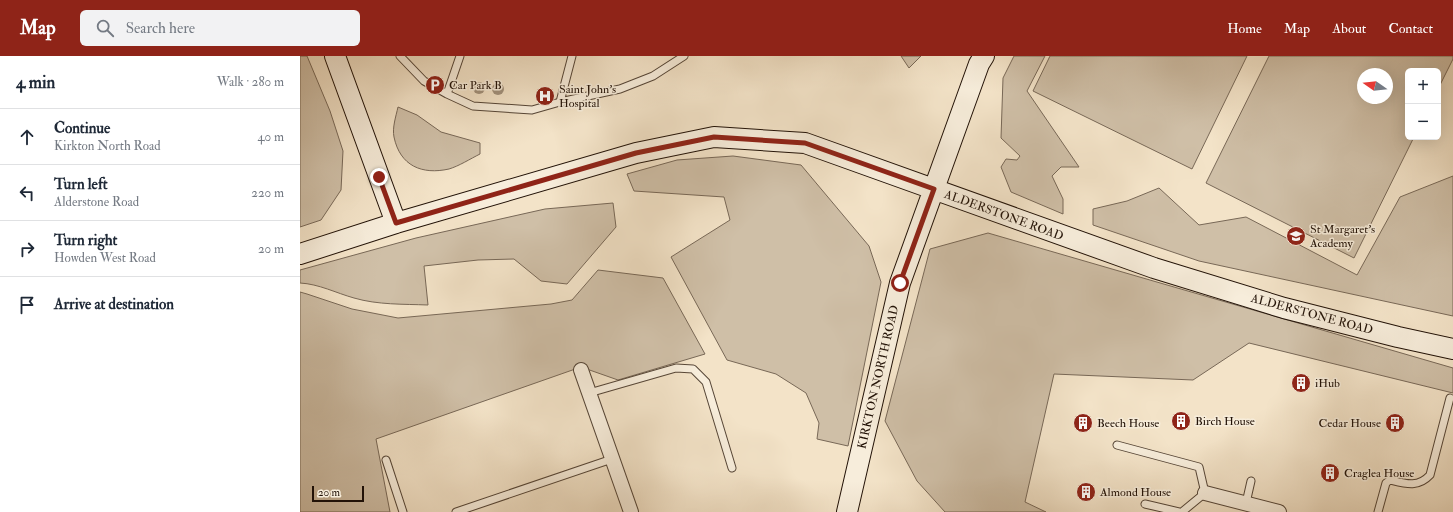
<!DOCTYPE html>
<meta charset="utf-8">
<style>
body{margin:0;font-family:"IM FELL Double Pica",serif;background:#f2f2f3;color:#1f2937}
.controls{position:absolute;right:12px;top:12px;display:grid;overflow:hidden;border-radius:6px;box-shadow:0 4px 16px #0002}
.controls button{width:36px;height:36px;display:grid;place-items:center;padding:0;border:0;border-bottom:1px solid #e0e1e3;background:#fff;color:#1f2937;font:20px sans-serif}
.compass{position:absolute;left:1057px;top:12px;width:36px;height:36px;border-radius:50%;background:#fff;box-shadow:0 4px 16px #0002;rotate:284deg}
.scale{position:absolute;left:12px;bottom:10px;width:52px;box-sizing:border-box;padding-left:4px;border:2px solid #221207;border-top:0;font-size:11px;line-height:14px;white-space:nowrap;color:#221207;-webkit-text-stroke:3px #f7eddb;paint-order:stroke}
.stop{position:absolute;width:12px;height:12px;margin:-9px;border:3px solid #8f2418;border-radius:50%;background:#fff}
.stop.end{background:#8f2418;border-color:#fff;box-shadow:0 1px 4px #0008}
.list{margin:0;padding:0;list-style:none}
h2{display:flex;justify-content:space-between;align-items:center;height:52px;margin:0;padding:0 16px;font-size:17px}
h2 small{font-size:13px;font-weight:400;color:#747a83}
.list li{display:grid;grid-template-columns:26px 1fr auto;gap:12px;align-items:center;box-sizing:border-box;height:56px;padding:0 16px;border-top:1px solid #e0e1e3}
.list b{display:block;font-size:15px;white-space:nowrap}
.list p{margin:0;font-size:13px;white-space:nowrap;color:#747a83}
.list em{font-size:13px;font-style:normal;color:#747a83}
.icon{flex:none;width:22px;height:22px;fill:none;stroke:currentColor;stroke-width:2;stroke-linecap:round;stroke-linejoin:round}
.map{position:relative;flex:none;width:1153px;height:456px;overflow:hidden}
header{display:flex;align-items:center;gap:24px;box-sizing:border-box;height:56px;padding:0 20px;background:#8f2418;color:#fff}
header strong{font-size:19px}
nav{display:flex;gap:22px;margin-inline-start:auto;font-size:14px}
.search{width:280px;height:36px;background:#f2f2f3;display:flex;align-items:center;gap:10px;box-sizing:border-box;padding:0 14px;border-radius:6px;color:#747a83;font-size:15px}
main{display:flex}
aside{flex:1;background:#fff}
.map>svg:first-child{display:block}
.green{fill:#cfbfa7;stroke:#786857;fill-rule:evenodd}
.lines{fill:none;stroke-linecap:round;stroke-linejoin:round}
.lane-casing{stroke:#564637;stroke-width:9}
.street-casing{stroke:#564637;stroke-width:16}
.secondary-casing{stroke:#221207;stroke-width:22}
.lane{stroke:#f7eddb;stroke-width:7}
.street{stroke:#f7eddb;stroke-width:14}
.secondary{stroke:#f7eddb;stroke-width:20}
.tree{fill:#a2927d}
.route{stroke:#8f2418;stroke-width:5}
.labels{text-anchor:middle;stroke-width:3;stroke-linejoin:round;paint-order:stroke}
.poi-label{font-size:12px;fill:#221207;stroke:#f7eddb;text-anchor:start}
.street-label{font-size:12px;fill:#221207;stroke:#f7eddb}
</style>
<header>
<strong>Map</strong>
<div class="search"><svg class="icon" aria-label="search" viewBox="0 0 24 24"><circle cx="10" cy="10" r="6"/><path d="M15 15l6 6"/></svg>Search here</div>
<nav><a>Home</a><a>Map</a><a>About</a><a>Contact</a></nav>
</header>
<main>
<aside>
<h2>4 min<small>Walk · 280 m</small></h2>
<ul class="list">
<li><svg class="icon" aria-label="ahead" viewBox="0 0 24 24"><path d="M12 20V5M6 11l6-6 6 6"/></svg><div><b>Continue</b><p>Kirkton North Road</p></div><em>40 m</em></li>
<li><svg class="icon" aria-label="left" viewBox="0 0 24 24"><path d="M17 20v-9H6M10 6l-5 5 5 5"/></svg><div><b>Turn left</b><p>Alderstone Road</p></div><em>220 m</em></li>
<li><svg class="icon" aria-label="right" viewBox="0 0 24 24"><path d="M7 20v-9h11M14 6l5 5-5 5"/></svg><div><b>Turn right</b><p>Howden West Road</p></div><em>20 m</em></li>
<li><svg class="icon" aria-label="arrive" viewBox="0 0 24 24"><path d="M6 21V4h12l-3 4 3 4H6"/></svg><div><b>Arrive at destination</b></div></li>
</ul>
</aside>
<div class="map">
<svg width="1153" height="456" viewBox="0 0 1153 456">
<rect width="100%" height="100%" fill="#f3e3c8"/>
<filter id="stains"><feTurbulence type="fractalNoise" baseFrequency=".005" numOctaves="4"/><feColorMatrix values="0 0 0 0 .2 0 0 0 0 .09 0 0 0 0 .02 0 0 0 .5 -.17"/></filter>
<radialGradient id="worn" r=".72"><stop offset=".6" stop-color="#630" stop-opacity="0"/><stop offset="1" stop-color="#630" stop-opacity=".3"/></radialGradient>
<path class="green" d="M0,0H7L30,55L43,95L41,134L21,164L0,171Z
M601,0H621L609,12Z
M714,0H745L727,35L779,111H761L752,120L763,143V158L711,136L701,111L706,103L717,104L720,100L701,82L703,22Z
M750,0H947L892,113L733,35Z
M969,0H1153V3L1138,33V15H1108V81H1114L1054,202L906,127ZM1063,18H1087V42H1063Z
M98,51L117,59L141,76L180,87V98C170,103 159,110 149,113C122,119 100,110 94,81C92,72 96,60 98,51Z
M433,100L501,109L569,190L581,226L548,390L517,383L519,367L506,337L476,318L427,304L371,201L430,164L424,141L334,135L327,118L377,104Z
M1153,120V260L899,205L793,169V153L827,145L859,132L899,169L946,161L1057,219L1100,141Z
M313,147L316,171L267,228L241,225L214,203L178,204L124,210L128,249C103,248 78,249 54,242C36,237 19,228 0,227V214L116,182L245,153Z
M688,177L1153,312V337L949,287L893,324L754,318L725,446L746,456H645L617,425L585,365L630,193Z
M298,214L363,222L405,298L318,324L281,311L76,383L90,456H0V236L7,238L52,253L98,262L251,248L272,244Z"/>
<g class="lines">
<g class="lane-casing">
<path id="lane" d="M100,0L124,25L147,38L173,50L232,54L260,46L320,33L353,20L384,0
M147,38L160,0
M260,46L272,0
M289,337L376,312L393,313L406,326L432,412
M817,389L899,411L905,437L882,456
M86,404L103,456
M946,447L951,425
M845,448L879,456
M156,456L312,403
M1078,456L1086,427L1090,424C1106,428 1118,432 1130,419L1150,342"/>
</g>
<g class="street-casing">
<path id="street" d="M281,314L331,456
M905,437L979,456"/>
</g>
<g class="secondary-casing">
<path id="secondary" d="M35,0L96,167
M0,198L96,167L336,97L414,81L505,87L854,212L984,252L1098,281L1153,293
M547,456L600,227L679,8L684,0"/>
</g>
<use href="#lane" class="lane"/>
<use href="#street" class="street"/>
<use href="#secondary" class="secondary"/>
</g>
<g class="tree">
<circle cx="179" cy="32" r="6"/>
<circle cx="198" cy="33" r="6"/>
</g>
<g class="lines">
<path class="route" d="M79,121L96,167L336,97L414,81L505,87L634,133L600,227"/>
</g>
<defs>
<g id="parking-disc" transform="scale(1)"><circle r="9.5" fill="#8f2418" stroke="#f7eddb"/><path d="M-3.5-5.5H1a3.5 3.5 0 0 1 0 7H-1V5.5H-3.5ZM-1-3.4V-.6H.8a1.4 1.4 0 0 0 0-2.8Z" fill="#fff"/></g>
<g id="hospital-disc" transform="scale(1)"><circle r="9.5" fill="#8f2418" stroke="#f7eddb"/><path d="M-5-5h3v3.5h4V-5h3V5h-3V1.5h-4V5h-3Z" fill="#fff"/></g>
<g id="school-disc" transform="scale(1)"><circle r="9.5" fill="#8f2418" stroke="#f7eddb"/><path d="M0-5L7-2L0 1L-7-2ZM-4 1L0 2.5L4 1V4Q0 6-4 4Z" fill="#fff"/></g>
<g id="building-disc" transform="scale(1)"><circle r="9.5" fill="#8f2418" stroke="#f7eddb"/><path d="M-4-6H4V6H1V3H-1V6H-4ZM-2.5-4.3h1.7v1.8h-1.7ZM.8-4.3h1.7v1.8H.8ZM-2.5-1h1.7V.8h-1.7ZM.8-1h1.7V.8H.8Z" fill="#fff"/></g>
</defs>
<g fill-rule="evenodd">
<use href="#parking-disc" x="135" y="29"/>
<use href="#hospital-disc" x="245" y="40"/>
<use href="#school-disc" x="996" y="180"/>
<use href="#building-disc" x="1001" y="327"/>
<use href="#building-disc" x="881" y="365"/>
<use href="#building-disc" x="783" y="367"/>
<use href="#building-disc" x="1095" y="367"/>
<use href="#building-disc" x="1030" y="417"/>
<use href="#building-disc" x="786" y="436"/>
</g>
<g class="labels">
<g class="poi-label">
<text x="149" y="33">Car Park B</text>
<text x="259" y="37">Saint John's<tspan x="259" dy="14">Hospital</tspan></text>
<text x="1010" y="177">St Margaret's<tspan x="1010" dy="14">Academy</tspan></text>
<text x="1015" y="331">iHub</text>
<text x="895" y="369">Birch House</text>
<text x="797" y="371">Beech House</text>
<text x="1081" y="371" text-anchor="end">Cedar House</text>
<text x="1044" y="421">Craglea House</text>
<text x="800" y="440">Almond House</text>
</g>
<g class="street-label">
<text transform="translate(704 159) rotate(20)" y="4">ALDERSTONE ROAD</text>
<text transform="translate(1012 258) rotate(15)" y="4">ALDERSTONE ROAD</text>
<text transform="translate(578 321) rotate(-77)" y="4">KIRKTON NORTH ROAD</text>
</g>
</g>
<rect width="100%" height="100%" filter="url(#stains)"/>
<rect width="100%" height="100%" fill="url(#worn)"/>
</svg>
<div class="controls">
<button>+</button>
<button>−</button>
</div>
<svg class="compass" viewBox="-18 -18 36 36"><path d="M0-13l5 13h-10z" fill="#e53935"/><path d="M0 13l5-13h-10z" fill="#747a83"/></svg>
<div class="scale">20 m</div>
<div class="stop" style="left:600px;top:227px"></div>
<div class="stop end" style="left:79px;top:121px"></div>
</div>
</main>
